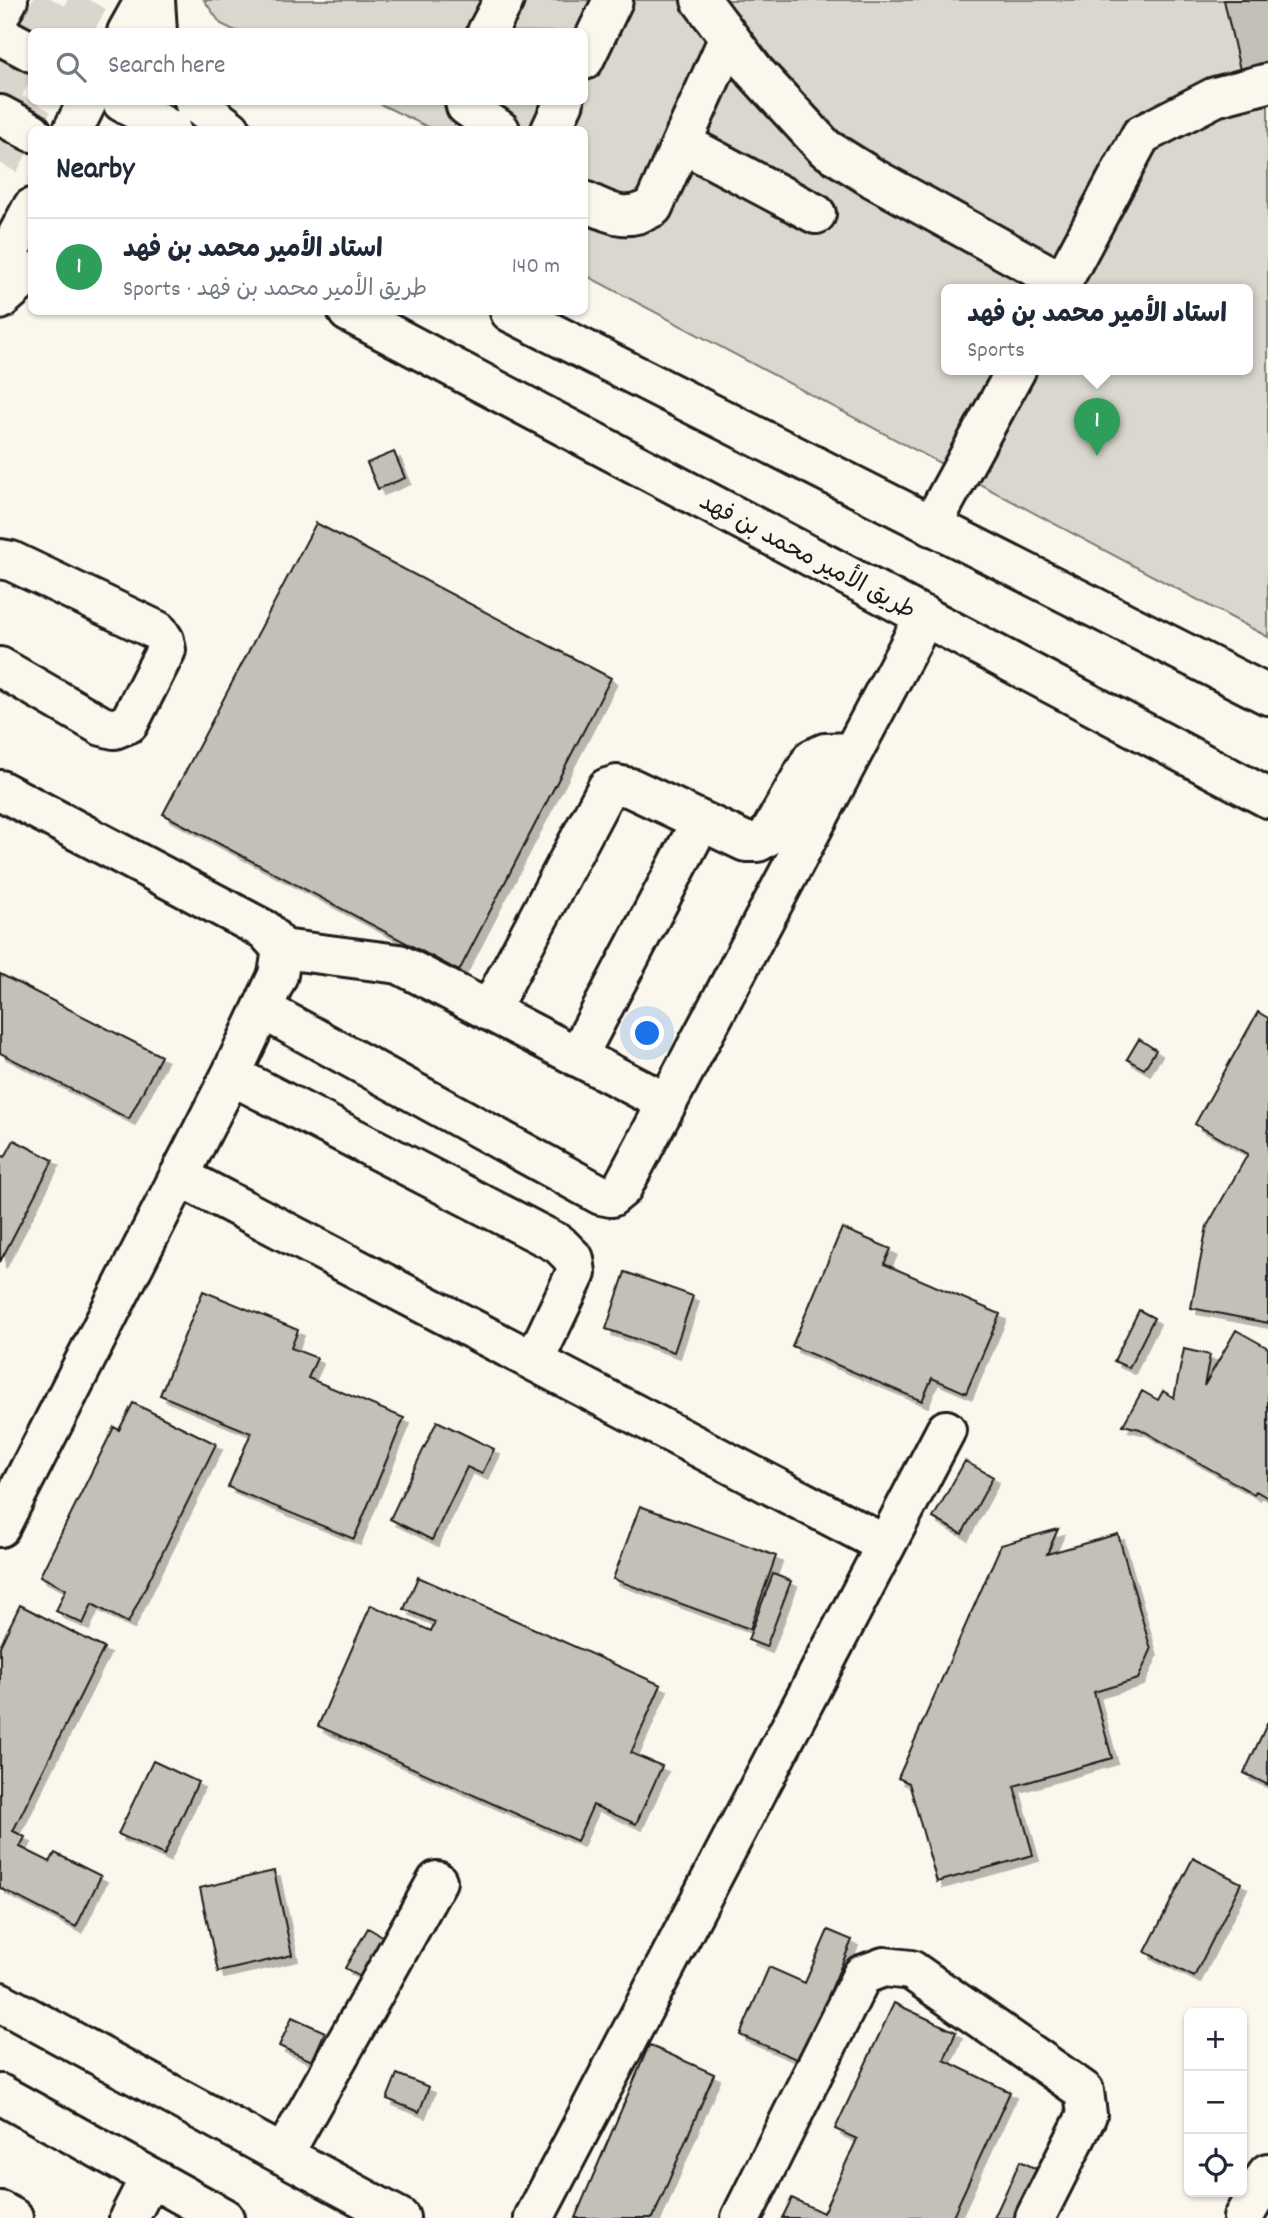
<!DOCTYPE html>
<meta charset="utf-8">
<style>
body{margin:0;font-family:Dekko,"Playpen Sans Arabic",sans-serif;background:#f6f6f7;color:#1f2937}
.controls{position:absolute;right:21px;bottom:21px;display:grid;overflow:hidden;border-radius:10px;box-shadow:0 2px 5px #0004}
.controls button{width:63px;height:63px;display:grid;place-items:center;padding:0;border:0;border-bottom:2px solid #e0e1e3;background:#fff;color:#1f2937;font:35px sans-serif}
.you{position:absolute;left:648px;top:1034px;width:24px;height:24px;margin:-18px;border:5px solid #fff;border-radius:50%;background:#1a73e8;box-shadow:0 0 0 10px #1a73e833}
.badge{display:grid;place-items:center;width:46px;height:46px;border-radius:50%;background:#2563eb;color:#fff;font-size:23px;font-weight:700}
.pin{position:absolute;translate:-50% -58px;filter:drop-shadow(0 2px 4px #0008)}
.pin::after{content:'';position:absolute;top:37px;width:24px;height:21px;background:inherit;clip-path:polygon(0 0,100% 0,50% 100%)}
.popup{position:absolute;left:941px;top:284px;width:312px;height:91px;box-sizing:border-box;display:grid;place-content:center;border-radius:10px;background:#fff;filter:drop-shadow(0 2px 5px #0005);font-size:23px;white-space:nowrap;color:#747a83}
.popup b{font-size:26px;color:#1f2937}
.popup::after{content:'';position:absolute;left:50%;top:100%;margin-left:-14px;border:14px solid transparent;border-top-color:#fff}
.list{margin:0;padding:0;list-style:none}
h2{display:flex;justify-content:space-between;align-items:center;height:91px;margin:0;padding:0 28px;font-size:30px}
h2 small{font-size:23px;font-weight:400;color:#747a83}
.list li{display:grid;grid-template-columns:46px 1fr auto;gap:21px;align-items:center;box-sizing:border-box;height:98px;padding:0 28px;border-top:2px solid #e0e1e3}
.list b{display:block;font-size:26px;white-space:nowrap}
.list p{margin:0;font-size:23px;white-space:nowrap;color:#747a83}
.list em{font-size:23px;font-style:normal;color:#747a83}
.icon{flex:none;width:38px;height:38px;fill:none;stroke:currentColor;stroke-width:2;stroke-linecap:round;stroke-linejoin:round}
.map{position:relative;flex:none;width:1268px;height:2218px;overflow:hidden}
.search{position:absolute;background:#fff;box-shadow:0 2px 5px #0004;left:28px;top:28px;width:560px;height:77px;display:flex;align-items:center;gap:18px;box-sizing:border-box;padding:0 24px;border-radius:10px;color:#747a83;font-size:26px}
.panel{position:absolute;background:#fff;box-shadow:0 2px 5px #0004;left:28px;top:126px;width:560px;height:189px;border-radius:10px}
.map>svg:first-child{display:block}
.green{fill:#dad7ce;stroke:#7b7a75;stroke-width:2;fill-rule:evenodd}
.building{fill:#c3c0b8;stroke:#1c1c1c;stroke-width:2;filter:url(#shadow)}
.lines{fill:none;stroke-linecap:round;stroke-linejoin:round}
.highway-tunnel{stroke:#dad6cd;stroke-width:38;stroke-dasharray:38 19;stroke-linecap:butt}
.minor-casing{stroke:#1c1c1c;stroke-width:44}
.major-casing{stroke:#1c1c1c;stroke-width:44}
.highway-casing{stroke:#1c1c1c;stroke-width:44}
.minor{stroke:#fbf7ec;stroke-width:38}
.major{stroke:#fbf7ec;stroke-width:38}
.highway{stroke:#fbf7ec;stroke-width:38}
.labels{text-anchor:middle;stroke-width:5;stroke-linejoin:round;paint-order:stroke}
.street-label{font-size:24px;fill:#1c1c1c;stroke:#fbf7ec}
</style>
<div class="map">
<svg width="1268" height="2218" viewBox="0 0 1268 2218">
<defs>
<filter id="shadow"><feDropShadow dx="6" dy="6" stdDeviation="0" flood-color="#0004"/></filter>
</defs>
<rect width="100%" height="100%" fill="#fbf7ec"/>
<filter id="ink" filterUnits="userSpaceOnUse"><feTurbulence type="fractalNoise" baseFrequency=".0143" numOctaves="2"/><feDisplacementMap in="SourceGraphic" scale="14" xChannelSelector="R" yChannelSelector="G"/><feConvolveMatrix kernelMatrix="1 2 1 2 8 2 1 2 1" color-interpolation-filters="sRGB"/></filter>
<g filter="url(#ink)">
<path class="green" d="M204,0H1268V637L585,275L584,130L432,129L376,102H584V32L236,31L221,24ZM946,290H1248V370H946Z"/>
<path class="building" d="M1224,0H1268V64L1240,70Z
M394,452L405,478L378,489L367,463Z
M316,523L611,678L459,971L163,814Z
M0,974L161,1056L129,1119L0,1053Z
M1258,1012L1268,1018V1323L1191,1308L1207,1226L1248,1154L1195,1124Z
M1139,1039L1156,1050L1144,1069L1127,1059Z
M14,1140L53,1160L0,1262V1155L5,1157Z
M842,1228L891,1249L884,1264L1000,1314L966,1393L932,1378L922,1401L792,1346Z
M625,1272L693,1296L674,1352L606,1329Z
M203,1291L298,1330L291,1348L317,1358L308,1378L404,1418L354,1539L228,1487L251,1433L160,1395Z
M1139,1310L1154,1318L1129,1368L1114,1361Z
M1236,1330L1268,1348V1498L1256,1491L1254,1494L1140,1429L1123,1425L1142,1391L1158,1400L1163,1391L1174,1398L1184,1349L1210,1355L1204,1386Z
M133,1403L216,1444L128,1623L92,1604L83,1624L56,1611L66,1589L40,1576L114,1427L119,1430Z
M437,1421L494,1449L482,1474L467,1467L432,1540L390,1519Z
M965,1461L993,1477L962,1534L933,1518Z
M640,1506L776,1556L750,1629L613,1579Z
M1058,1529L1047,1554L1118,1534L1151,1650L1138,1679L1094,1692L1112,1758L1014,1786L1033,1855L937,1882L909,1783L898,1778L1001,1545Z
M773,1574L791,1581L766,1647L748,1640Z
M418,1577L661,1685L631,1753L662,1766L636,1824L593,1805L577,1841L318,1726L371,1605L431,1631L435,1622L404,1609Z
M20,1605L104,1648L13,1831L25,1837L20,1847L50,1862L55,1853L101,1876L76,1927L0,1888V1646Z
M1268,1722V1785L1244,1773Z
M153,1761L198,1782L164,1855L118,1834Z
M1193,1858L1241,1883L1194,1977L1145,1952Z
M274,1871L292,1955L218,1972L200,1888Z
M368,1928L385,1938L362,1978L345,1968Z
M828,1930L852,1940L801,2061L740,2035L769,1967L805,1983Z
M894,2003L956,2032L944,2060L1010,2092L952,2218H782L792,2198L823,2213L857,2139L835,2129Z
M292,2017L325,2032L312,2061L279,2046Z
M649,2045L714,2074L653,2218H575Z
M397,2074L429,2087L419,2112L387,2099Z
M1020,2161L1049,2175L1029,2218H994Z"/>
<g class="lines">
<path class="highway-tunnel" d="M36,32L54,0
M72,32L89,0
M0,96L32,40
M0,163L34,102"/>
<g class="minor-casing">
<path id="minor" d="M701,0L755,72L825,148L873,178L1062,282
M487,32L504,0
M584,60L613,0
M465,102L466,106L500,130
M551,130L564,102
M682,143L816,214
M584,201C612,213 624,223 653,207L729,37
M1058,290L1141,135L1215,97L1268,83
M931,526L1016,370
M0,559L11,561L158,631L164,640L166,650L129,723L114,729L102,726L0,667
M0,790L265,930L282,949L278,975L231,1075L0,1527
M282,949L399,964L667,1103
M262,1009L601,1195L611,1197L622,1188L925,616
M489,1011L607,788L617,785L631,788L746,842H758L768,836L812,759L825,753L853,752
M577,1057L701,821
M231,1075L559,1244L574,1259L576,1273L534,1361
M179,1176L886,1545
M0,2002L400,2218
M0,2094L224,2218
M283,2155L437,1881
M0,2211L13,2218
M129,2218L150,2177
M534,2218L946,1430
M741,2218L862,1975L884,1967L911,1970L1084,2091L1087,2115L1035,2218
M1243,2218L1268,2173"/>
</g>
<g class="major-casing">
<path id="major" d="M0,14L8,0
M127,32L145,0
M73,130L87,102
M0,268L32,208"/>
</g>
<g class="highway-casing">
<path id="highway" d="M155,0L157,32
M0,35L32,52
M122,102L171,130
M194,102L231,130
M0,115L32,132
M0,300L32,272
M348,312L1268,798
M510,312L1268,695"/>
</g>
<use href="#minor" class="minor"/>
<use href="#major" class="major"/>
<use href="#highway" class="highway"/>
</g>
</g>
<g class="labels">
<g class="street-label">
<text transform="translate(808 555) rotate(28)" y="8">طريق الأمير محمد بن فهد</text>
</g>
</g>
</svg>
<div class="controls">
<button>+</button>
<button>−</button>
<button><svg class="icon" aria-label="locate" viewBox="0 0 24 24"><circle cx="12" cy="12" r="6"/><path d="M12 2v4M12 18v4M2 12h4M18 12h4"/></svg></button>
</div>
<div class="you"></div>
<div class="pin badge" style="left:1097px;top:456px;background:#2e9e5b">1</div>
<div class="popup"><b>استاد الأمير محمد بن فهد</b>Sports</div>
<div class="search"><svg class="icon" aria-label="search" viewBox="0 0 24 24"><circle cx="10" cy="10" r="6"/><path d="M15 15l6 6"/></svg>Search here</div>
<section class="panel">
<h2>Nearby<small></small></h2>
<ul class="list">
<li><span class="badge" style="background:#2e9e5b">1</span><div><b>استاد الأمير محمد بن فهد</b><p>Sports · طريق الأمير محمد بن فهد</p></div><em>140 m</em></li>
</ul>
</section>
</div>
